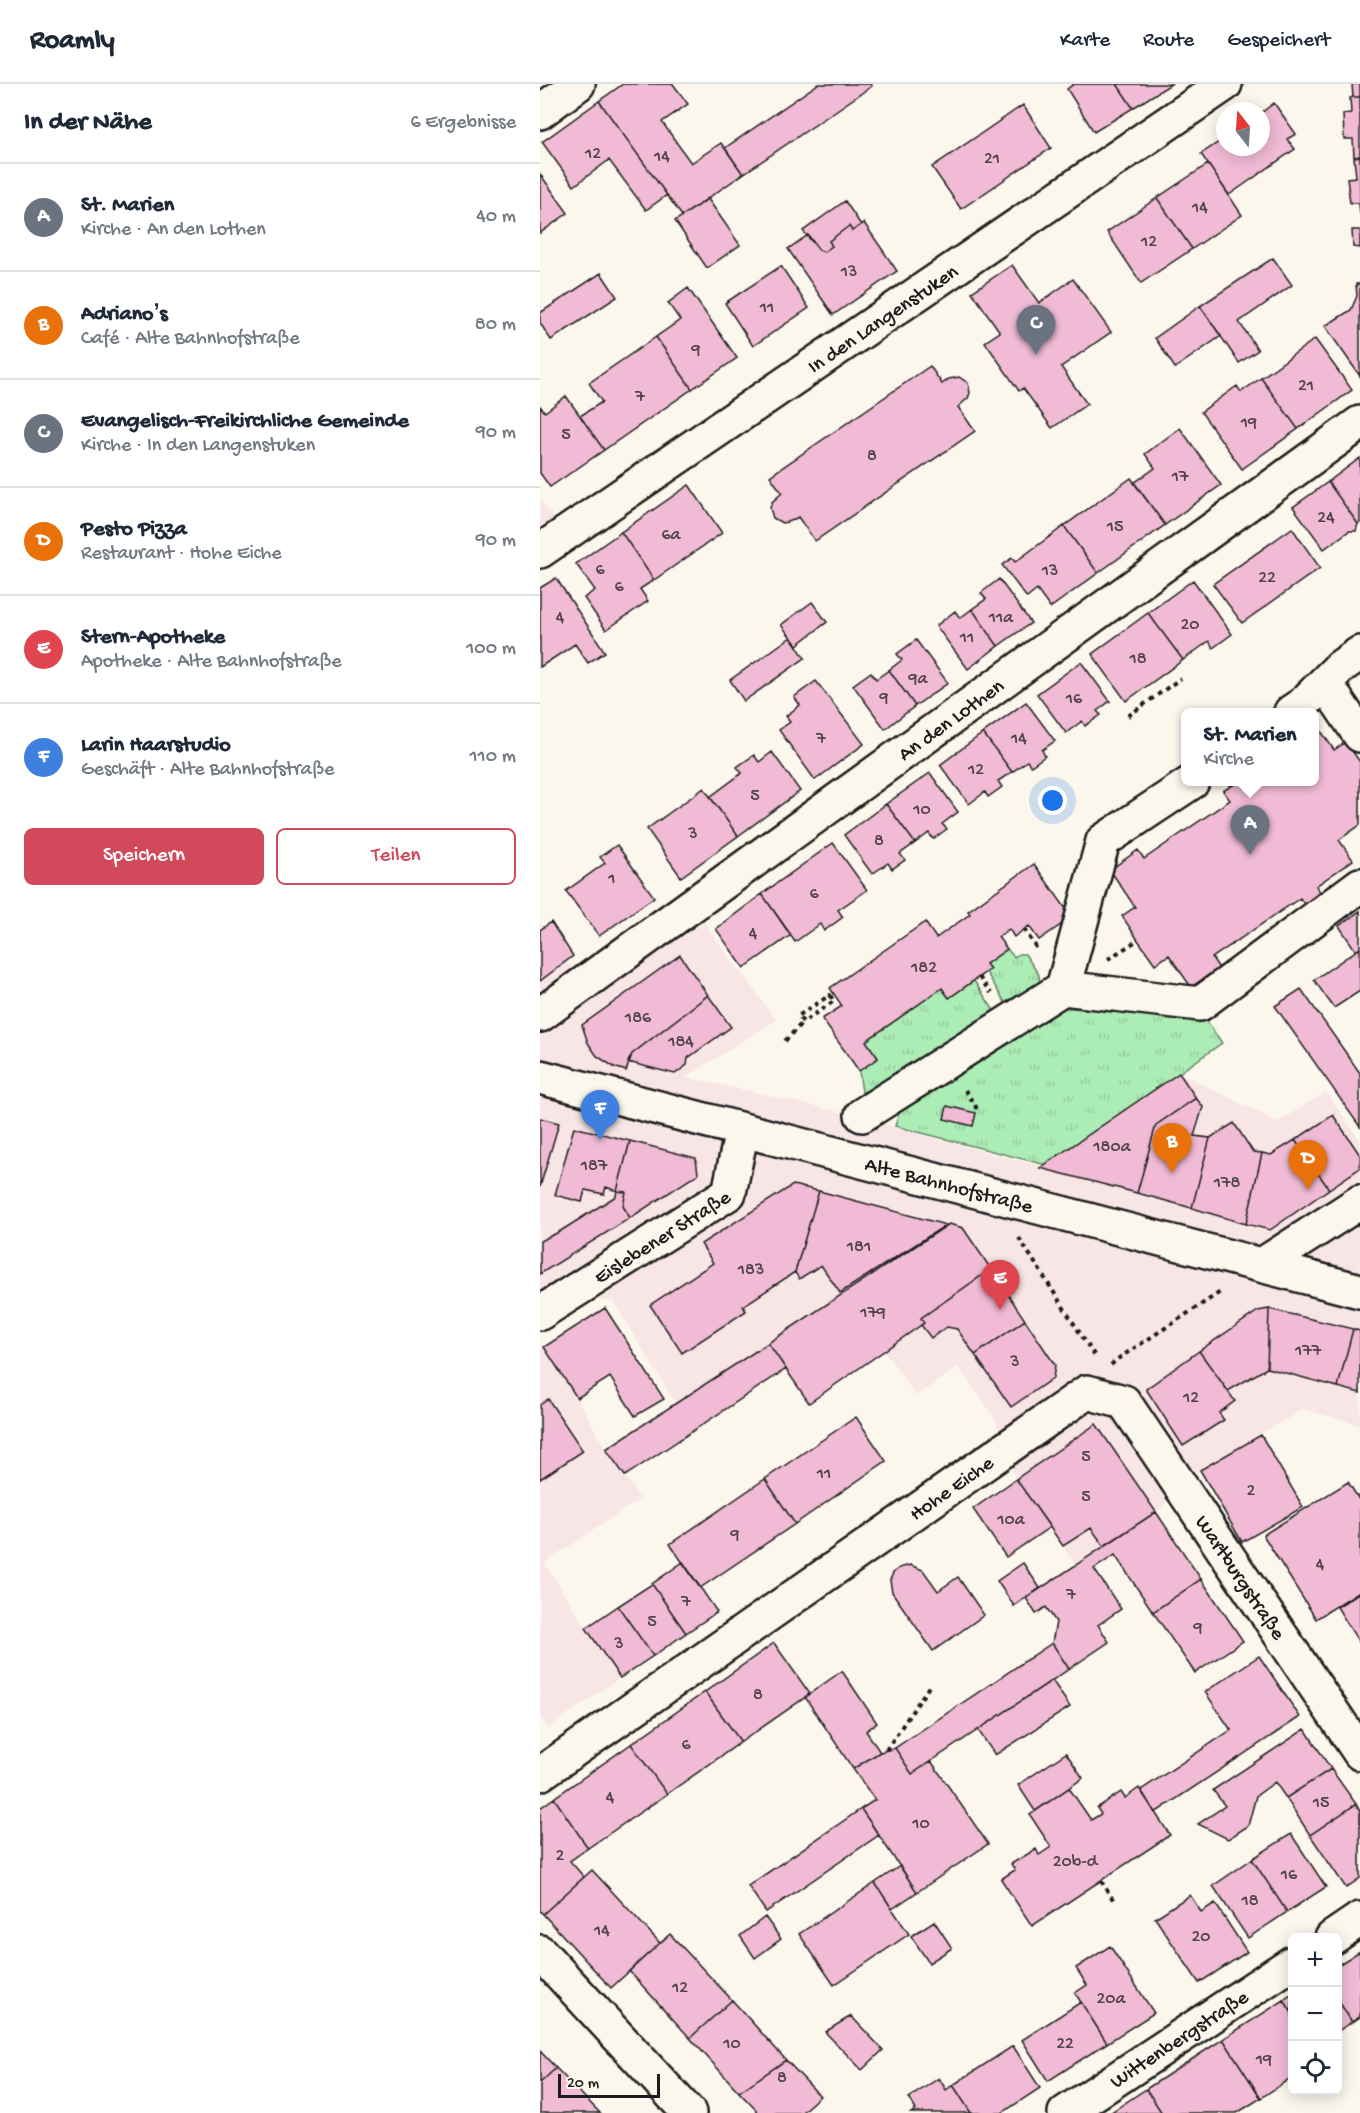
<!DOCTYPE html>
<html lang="de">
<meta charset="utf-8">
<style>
body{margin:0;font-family:"Gochi Hand",sans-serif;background:#f6f6f7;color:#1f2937}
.controls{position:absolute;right:18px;bottom:18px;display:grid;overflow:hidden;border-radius:9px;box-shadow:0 3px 15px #0003}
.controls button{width:54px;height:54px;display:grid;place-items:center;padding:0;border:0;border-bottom:2px solid #e0e1e3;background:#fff;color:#1f2937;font:30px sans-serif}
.compass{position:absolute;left:676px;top:18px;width:54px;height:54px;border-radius:50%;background:#fff;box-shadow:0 3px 15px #0003;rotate:343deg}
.scale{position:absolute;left:18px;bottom:15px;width:102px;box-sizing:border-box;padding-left:6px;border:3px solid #1c1c1c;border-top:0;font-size:16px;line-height:21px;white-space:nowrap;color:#1c1c1c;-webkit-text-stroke:4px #fbf7ec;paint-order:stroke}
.you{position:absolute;left:513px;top:717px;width:21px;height:21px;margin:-15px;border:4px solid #fff;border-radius:50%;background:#1a73e8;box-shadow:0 0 0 9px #1a73e833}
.badge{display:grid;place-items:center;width:39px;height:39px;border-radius:50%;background:#d1495b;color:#fff;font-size:20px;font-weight:700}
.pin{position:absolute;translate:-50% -50px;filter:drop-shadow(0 2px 3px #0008)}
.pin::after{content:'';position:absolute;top:32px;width:21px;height:18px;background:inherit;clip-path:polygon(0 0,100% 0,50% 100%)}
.popup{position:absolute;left:641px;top:624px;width:138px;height:78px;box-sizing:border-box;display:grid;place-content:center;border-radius:9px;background:#fff;filter:drop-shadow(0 2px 4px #0005);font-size:20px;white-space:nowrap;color:#747a83}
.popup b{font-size:22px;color:#1f2937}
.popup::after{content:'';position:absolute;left:50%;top:100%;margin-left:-12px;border:12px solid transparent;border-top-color:#fff}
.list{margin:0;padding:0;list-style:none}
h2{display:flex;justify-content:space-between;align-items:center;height:78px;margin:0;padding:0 24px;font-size:26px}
h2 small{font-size:20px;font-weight:400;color:#747a83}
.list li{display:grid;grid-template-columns:39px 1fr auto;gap:18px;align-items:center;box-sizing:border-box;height:108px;padding:0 24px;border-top:2px solid #e0e1e3}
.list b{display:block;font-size:22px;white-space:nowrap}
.list p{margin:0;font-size:20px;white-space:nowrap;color:#747a83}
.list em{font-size:20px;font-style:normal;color:#747a83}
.actions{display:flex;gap:12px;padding:18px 24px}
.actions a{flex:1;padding:14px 0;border:2px solid #d1495b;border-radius:9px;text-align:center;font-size:21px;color:#d1495b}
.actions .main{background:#d1495b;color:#fff}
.icon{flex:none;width:33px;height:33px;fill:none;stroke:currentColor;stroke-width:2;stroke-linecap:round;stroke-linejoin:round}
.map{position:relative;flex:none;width:820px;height:2029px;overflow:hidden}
header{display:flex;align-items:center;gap:36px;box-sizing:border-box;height:84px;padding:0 30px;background:#fff;border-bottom:2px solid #e0e1e3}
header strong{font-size:28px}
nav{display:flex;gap:33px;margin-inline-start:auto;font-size:21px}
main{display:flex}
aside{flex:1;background:#fff}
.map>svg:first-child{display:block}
.built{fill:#f8e5e5}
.grass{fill:url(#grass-tufts);stroke:#648468;stroke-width:1.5}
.building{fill:#f1bbd5;stroke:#1c1c1c;stroke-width:1.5}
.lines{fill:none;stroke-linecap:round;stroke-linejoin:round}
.minor-casing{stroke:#1c1c1c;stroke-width:38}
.path{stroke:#1c1c1c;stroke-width:4;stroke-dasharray:4.5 4.5;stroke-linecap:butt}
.minor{stroke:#fbf7ec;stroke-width:33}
.labels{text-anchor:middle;stroke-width:5;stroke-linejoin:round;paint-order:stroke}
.number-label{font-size:18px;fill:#51444a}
.street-label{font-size:21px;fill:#1c1c1c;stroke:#fbf7ec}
</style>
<header>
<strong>Roamly</strong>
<nav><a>Karte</a><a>Route</a><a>Gespeichert</a></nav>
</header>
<main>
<aside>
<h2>In der Nähe<small>6 Ergebnisse</small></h2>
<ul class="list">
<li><span class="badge" style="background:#6b7280">A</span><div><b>St. Marien</b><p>Kirche · An den Lothen</p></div><em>40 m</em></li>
<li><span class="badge" style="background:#e8710a">B</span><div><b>Adrianoʼs</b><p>Café · Alte Bahnhofstraße</p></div><em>80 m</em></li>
<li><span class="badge" style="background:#6b7280">C</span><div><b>Evangelisch-Freikirchliche Gemeinde</b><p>Kirche · In den Langenstuken</p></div><em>90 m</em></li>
<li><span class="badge" style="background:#e8710a">D</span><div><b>Pesto Pizza</b><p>Restaurant · Hohe Eiche</p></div><em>90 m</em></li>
<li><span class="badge" style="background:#e0444e">E</span><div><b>Stern-Apotheke</b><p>Apotheke · Alte Bahnhofstraße</p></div><em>100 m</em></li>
<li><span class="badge" style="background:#3f7fe0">F</span><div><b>Larin Haarstudio</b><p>Geschäft · Alte Bahnhofstraße</p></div><em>110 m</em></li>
</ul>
<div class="actions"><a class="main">Speichern</a><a>Teilen</a></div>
</aside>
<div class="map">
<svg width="820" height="2029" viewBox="0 0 820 2029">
<defs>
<pattern id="grass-tufts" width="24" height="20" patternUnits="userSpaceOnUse" patternTransform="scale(1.5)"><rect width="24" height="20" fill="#acedb5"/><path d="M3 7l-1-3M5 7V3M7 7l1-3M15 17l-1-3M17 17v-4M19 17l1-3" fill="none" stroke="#93cb9b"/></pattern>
</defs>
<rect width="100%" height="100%" fill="#fbf7ec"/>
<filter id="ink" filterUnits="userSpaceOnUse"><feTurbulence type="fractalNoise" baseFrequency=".0167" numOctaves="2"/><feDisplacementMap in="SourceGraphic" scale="12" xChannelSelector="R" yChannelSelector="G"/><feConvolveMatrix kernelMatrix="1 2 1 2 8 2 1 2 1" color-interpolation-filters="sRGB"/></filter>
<g filter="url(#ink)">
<path class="built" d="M0,415L32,461L0,483Z
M144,812L236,936L146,993L292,1026L502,1083L639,989L738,1038L786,1008L820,1056V1341L763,1325L660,1386L616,1428L535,1480L476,1395L455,1334L418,1283L376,1312L344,1266L269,1319L228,1259L136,1319L73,1217L0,1215V838L36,890Z
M4,1263L37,1314L66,1365L100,1415L4,1479L80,1594L8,1644L0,1633V1265Z"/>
<path class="grass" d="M467,865L474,873L479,870H485L499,891L500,902L468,923L446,888L450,885L446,880Z
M434,897L457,931L338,1005L322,1008L319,987L338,974L326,957L402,904L409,914Z
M520,923L666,936L682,959L506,1081L355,1042L364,1015Z"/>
<path class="building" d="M83,0H133L148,20L122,38L151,79L181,59L203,90L142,132L59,17Z
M278,0H330L332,2L203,90L185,64Z
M534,0H577L593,24L554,48L527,5Z
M577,0H631L593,24Z
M812,0H820V13H813Z
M813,13H820V72L814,73L813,55H804L803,30L811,29L810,14Z
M59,17L127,111L106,126L69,76L34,102L2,58Z
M734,19L756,50L747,55L755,65L689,111L661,70L685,54V63H721V29Z
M483,21L511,64L421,125L392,83Z
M820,72V131L819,119H810L807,94L816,93L814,73Z
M668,80L702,131L652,165L617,114Z
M0,90L28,129L0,149Z
M617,114L652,165L601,199L567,148Z
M168,115L200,161L167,184L135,137Z
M305,117L321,141L312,147L309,142L289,157L292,162L284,168L279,166L263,147Z
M324,139L357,187L293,231L248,165L268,151L279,166L284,168L292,162L289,157L309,142L312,147Z
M812,146H820V164L813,163Z
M733,174L752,201L699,238L718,266L699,279L660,222Z
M472,181L499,219L533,195L571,248L521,283L547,320L512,344L483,304L479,307L445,258L460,248L432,208Z
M241,182L269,224L213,262L185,219Z
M61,189L77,213L11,256L0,239V229Z
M816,200H820V292L785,242L811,226L817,212Z
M148,204L197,274L152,305L116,253L140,236L128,219Z
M660,222L681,252L635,284L615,254Z
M116,253L152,305L64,366L40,332L62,318L49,299Z
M775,255L812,306L758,345L721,294Z
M390,282L402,300L409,295L419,293L428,299L430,309L428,314L418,323L435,347L275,457L258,433L251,437L242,439L233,434L230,424L232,418L242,409L230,392Z
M721,294L758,345L702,385L661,328L697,302L701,308Z
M26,312L64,366L10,403L0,389V322L5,328Z
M640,344L681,401L625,441L594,399L615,384L605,370Z
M820,374V439L818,440L788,398Z
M591,394L625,441L558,489L524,442Z
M788,398L818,440L816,447H809L784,465L753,423Z
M149,401L182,449L114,496L81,448Z
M524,442L558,489L510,524L497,506L487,514L462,481L472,474L475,478Z
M752,444L780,484L702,539L673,500Z
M81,448L114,496L100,505L108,517L66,546L44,514L55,506L36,480Z
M16,494L65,568L48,579L35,560L0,583V504Z
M459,495L491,539L458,562L432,525L446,515L441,509Z
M653,496L692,550L673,564L669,557L643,576L608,529Z
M272,518L287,538L257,561L241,541Z
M432,525L458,562L428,585L396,542L415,527L420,534Z
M608,529L643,576L586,617L552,570Z
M251,553L265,574L204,617L190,596Z
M376,556L408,599L375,622L349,586L362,576L357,570Z
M541,578L570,617L557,627L561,631L545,642L542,637L526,649L497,610Z
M349,586L375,622L345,645L313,601L331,588L336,595Z
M276,597L324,660L275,696L239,646L250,638L246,632L260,621L254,613Z
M486,618L515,657L502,666L505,672L491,682L487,677L472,688L443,649Z
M774,637L794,666L806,658L820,678V741L799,756L813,776L776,802L782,811L765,822L760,814L672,874L679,884L651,903L629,871L615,880L598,856L582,832L595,823L570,786L598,766L604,775L690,716L683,707L698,698H701L705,704L714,698H774Z
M443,649L472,688L458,697L462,703L448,713L445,708L429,720L400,681Z
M232,668L260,707L198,752L170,713L202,689L197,683L214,671L219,678Z
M390,689L418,728L402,740L407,745L393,755L389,749L375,759L346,720Z
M164,704L198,752L141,793L107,745Z
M346,720L375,759L360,770L365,776L352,785L348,779L332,790L304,751Z
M293,759L327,806L298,826L303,833L284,847L280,840L255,858L222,810Z
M77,761L114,813L59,852L26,807L65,779L60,773Z
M494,780L532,833L499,856L489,842L474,853L469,845L458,853L467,865L446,880L450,885L409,914L402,904L326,957L338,974L319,987L282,935L302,922L290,904L385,838L396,854L430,830L428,827Z
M222,810L251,851L204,884L176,845Z
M820,827V864L816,867L799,842Z
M11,838L33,872L0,897V846Z
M820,864V907L794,924L774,896Z
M140,871L168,911L92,970L86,987L74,983L57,972L48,959L42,941Z
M761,905L820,989V1043L735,922Z
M168,911L191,943L148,974L147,981L135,990L88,978L92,970Z
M639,989L656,1014L616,1041L597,1109L500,1084Z
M656,1014L663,1023L654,1052L670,1054L652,1124L597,1109L616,1041Z
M407,1022L436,1029L433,1042L404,1035Z
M793,1031L820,1071V1084L789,1105L755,1056Z
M0,1034L19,1039L0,1103Z
M694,1039L713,1068L722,1069L706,1140L652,1124L670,1054Z
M34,1043L90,1057L77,1107L66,1103L64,1110L45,1106L42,1118L15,1111Z
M755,1056L789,1105L730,1146L706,1140L722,1069L731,1071Z
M90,1057L156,1074L158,1090L90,1134L83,1122L86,1108L77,1107Z
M253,1101L279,1107L255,1188L203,1222L206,1227L142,1269L110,1221L173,1179L161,1160Z
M77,1107L86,1108L83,1122L90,1134L0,1190V1157L19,1148L76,1112Z
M279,1107L406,1141L300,1209L281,1181L259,1195L255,1188Z
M409,1140L423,1144L451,1185L381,1234L384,1239L269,1319L228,1259Z
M451,1185L485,1236L435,1271L417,1245L407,1243L391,1254L381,1241L384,1239L381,1234Z
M65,1224L124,1315L95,1332L70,1293L37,1314L4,1263Z
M729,1225L813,1245L798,1303L727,1284Z
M729,1225L727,1284L688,1307L659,1267L718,1227Z
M485,1236L515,1281L513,1294L471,1323L435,1271Z
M813,1245L820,1247V1309L798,1303Z
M228,1259L246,1285L85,1392L66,1365Z
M659,1267L695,1317L679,1329L684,1336L643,1362L606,1305Z
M8,1315L43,1367L0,1395V1321Z
M316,1333L346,1377L255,1440L225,1395Z
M556,1340L616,1428L564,1462L551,1444L523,1462L476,1395Z
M721,1351L763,1423L702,1458L660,1386Z
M225,1395L255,1440L160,1504L130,1460Z
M476,1395L510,1443L466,1473L433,1425Z
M808,1398L820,1417V1507L776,1535L723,1451Z
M616,1428L661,1495L613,1528L575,1471L554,1485L581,1525L558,1541L569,1558L529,1585L512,1559L516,1538L506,1523L496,1530L486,1514Z
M143,1478L177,1528L146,1549L112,1500Z
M483,1479L500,1504L474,1522L457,1497Z
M370,1481L383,1486L398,1507L418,1493L444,1531L393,1567L352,1508L350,1496L353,1489L359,1484Z
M661,1495L703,1557L655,1589L613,1528Z
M112,1500L146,1549L113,1572L78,1522Z
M820,1508V1560L797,1523Z
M78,1522L113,1572L80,1594L46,1544Z
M234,1559L270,1610L201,1658L165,1608Z
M512,1559L529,1585L372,1690L355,1664Z
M719,1572L760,1633L615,1729L601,1706L691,1646L665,1608Z
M302,1587L337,1639L326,1647L340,1668L313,1685L265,1613Z
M512,1596L530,1623L455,1671L438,1646Z
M165,1608L201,1658L127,1710L91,1660Z
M765,1645L791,1685L746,1714L735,1698L716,1712L708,1742L688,1755L658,1740L685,1722L673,1706Z
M91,1660L127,1710L48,1764L14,1714Z
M355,1664L372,1690L391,1677L448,1760L377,1808L321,1725L335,1716L313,1685L340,1668Z
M526,1669L543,1694L495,1727L478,1701Z
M791,1685L816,1720L770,1751L746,1714Z
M529,1704L551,1736L561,1730L557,1724L581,1708L585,1714L599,1704L630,1751L492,1842L461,1795L475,1786L471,1780L496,1765L499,1771L511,1763L490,1731Z
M14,1714L48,1764L30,1777L44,1793L3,1830L0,1827V1724Z
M816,1720L820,1727V1794L806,1804L770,1751Z
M321,1725L339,1751L226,1828L208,1802Z
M751,1750L786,1803L747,1828L712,1775Z
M712,1775L747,1828L708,1854L673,1802Z
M360,1782L377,1808L352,1825L335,1799Z
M52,1786L120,1859L71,1904L3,1830Z
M335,1799L369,1850L294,1901L259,1850Z
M650,1811L661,1828L675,1819L707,1868L659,1899L615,1834Z
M225,1833L241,1855L215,1874L200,1852Z
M394,1837L412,1864L389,1879L371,1852Z
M130,1850L192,1916L150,1954L89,1887Z
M570,1862L614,1929L567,1959L535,1909L547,1901L536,1884Z
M820,1867V1933L812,1938L798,1916V1881Z
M752,1910V1929L744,1916Z
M192,1916L246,1976L199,2008L150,1954Z
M744,1916L752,1929V1993L721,2014L683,1955Z
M798,1916L812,1938L798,1947Z
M541,1918L567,1959L508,1997L482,1956Z
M311,1932L343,1966L322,1986L285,1948Z
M683,1955L721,2014L697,2029H622L606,2005Z
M473,1962L500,2004L462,2029H431L413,2001Z
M0,1967L16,1984L0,1999Z
M246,1976L280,2012L261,2029H219L199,2008Z
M16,1984L60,2029H0V1999Z
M399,1994L406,2006L413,2001L431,2029H371L376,2026L369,2014Z
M606,2005L622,2029H570Z"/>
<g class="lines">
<g class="minor-casing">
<g id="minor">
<path d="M0,28L38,0"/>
<path id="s1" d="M0,467L685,0"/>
<path d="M785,599L820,651"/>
<path d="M751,628L763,620L800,583L820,569"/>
<path d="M523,904L563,757L652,698"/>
<path id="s2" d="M0,931L820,339"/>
<path id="s3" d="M0,993L820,1207"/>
<path d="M322,1031L523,904L660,920L820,801"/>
<path d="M722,1181L820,1118"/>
<path id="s4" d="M0,1229L189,1109L202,1046"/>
<path id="s5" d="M0,1690L547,1308L584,1318L820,1669"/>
<path d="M792,1854L820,1835"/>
<path d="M0,1868L149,2029"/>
<path id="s6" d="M525,2029L752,1879"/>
</g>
</g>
<path class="path" d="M588,632L641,594
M690,698L692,701
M484,845L497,865
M568,875L598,856
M439,893L451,909
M290,911L294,917L263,938L258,932Z
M245,957L263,938
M425,1006L436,1023V1029
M479,1154L556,1274
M571,1281L576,1276L682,1207
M346,1666L390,1601
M561,1797L574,1817"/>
<use href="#minor" class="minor"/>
</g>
</g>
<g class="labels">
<g class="number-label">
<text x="53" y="74">12</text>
<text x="122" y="77">14</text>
<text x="452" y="79">21</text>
<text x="660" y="128">14</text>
<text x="609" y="162">12</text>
<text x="309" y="192">13</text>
<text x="227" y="228">11</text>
<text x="156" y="270">9</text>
<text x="766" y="306">21</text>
<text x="100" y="317">7</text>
<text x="709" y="343">19</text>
<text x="26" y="355">5</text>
<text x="332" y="376">8</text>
<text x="640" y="397">17</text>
<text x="786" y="438">24</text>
<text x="575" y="447">15</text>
<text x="131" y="455">6a</text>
<text x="60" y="490">6</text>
<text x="510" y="491">13</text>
<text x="727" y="498">22</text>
<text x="79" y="507">6</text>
<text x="20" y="538">4</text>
<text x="461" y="538">11a</text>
<text x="650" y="545">20</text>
<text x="427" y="558">11</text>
<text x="598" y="579">18</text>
<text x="378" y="599">9a</text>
<text x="344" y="618">9</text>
<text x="534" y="619">16</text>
<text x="281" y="659">7</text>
<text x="479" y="659">14</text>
<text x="436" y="690">12</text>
<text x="215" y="716">5</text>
<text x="382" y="730">10</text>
<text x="153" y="754">3</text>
<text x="339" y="761">8</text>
<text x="72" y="799">1</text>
<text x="274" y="814">6</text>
<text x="213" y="854">4</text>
<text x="384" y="888">182</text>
<text x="98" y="938">186</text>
<text x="141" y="962">184</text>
<text x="572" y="1067">180a</text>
<text x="54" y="1086">187</text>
<text x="687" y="1103">178</text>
<text x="319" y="1167">181</text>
<text x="211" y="1190">183</text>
<text x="333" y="1233">179</text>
<text x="768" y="1271">177</text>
<text x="475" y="1282">3</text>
<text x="651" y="1318">12</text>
<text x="546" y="1377">5</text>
<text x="284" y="1394">11</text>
<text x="711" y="1411">2</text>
<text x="546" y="1417">5</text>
<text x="471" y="1440">10a</text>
<text x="195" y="1455">9</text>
<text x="780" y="1485">4</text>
<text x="531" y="1515">7</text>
<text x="146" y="1522">7</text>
<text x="112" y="1542">5</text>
<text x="658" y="1548">9</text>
<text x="79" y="1564">3</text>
<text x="218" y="1615">8</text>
<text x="146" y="1665">6</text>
<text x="70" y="1718">4</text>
<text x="781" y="1723">15</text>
<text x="381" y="1744">10</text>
<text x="20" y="1776">2</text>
<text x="535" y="1782">20b-d</text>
<text x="749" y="1795">16</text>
<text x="710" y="1821">18</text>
<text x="62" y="1851">14</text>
<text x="661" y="1857">20</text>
<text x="140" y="1908">12</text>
<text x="571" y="1919">20a</text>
<text x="192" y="1964">10</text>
<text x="525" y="1964">22</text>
<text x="724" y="1980">19</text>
<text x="242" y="1998">8</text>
</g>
<g class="street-label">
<text dy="7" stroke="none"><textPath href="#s1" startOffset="414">In den Langenstuken</textPath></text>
<text dy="7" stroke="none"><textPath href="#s2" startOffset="506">An den Lothen</textPath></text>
<text dy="7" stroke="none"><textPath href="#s3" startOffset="423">Alte Bahnhofstraße</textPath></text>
<text dy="7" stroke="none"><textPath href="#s4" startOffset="144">Eislebener Straße</textPath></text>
<text dy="7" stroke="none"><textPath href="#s5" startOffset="501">Hohe Eiche</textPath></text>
<text dy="7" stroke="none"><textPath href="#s5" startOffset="916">Wartburgstraße</textPath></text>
<text dy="7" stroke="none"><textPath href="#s6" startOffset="136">Wittenbergstraße</textPath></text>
</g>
</g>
</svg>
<div class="controls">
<button>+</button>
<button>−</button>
<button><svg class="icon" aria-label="locate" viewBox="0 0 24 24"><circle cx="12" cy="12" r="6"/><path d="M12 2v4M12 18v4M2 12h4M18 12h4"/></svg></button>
</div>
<svg class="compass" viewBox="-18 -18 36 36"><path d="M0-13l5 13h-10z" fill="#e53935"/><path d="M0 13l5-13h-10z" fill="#747a83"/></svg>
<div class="scale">20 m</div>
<div class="you"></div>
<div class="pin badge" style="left:710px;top:771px;background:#6b7280">A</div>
<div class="popup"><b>St. Marien</b>Kirche</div>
<div class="pin badge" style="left:632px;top:1089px;background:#e8710a">B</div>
<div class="pin badge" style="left:496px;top:271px;background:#6b7280">C</div>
<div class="pin badge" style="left:768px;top:1106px;background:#e8710a">D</div>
<div class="pin badge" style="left:460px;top:1226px;background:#e0444e">E</div>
<div class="pin badge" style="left:60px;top:1056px;background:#3f7fe0">F</div>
</div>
</main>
